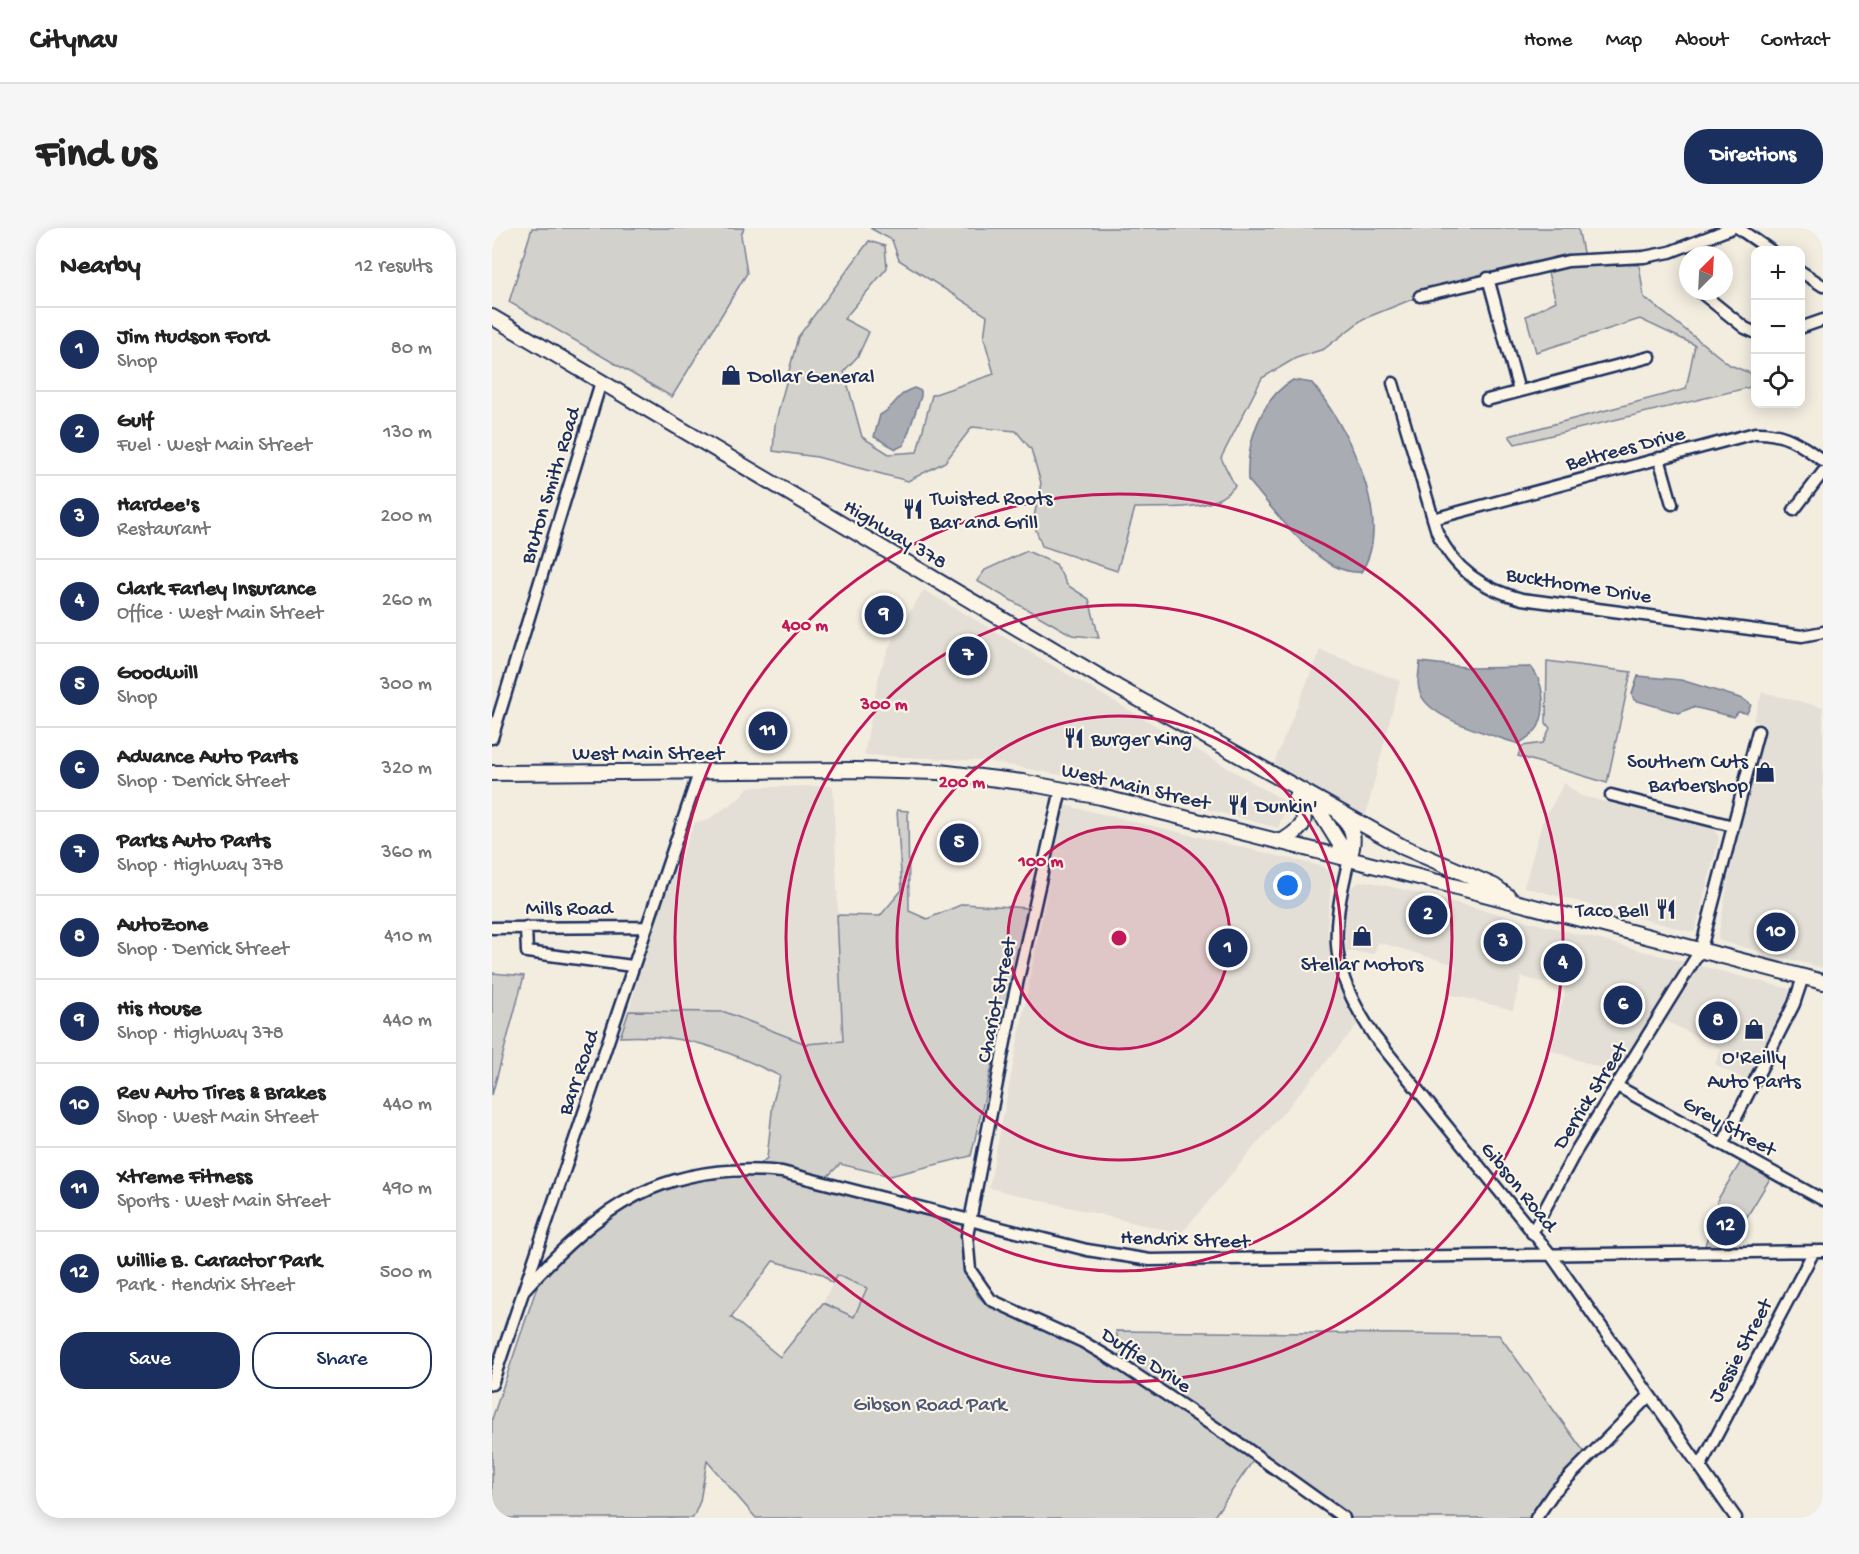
<!DOCTYPE html>
<meta charset="utf-8">
<style>
body{margin:0;font-family:"Gochi Hand",sans-serif;background:#f6f6f6;color:#222}
.controls{position:absolute;right:18px;top:18px;display:grid;overflow:hidden;border-radius:12px;box-shadow:0 3px 15px #0003}
.controls button{width:54px;height:54px;display:grid;place-items:center;padding:0;border:0;border-bottom:2px solid #e0e0e0;background:#fff;color:#222;font:30px sans-serif}
.compass{position:absolute;left:1187px;top:18px;width:54px;height:54px;border-radius:50%;background:#fff;box-shadow:0 3px 15px #0003;rotate:24deg}
.you{position:absolute;left:796px;top:658px;width:21px;height:21px;margin:-15px;border:4px solid #fff;border-radius:50%;background:#1a73e8;box-shadow:0 0 0 9px #1a73e833}
.badge{display:grid;place-items:center;width:39px;height:39px;border-radius:50%;background:#1b2f5e;color:#fff;font-size:20px;font-weight:700}
.pin{position:absolute;translate:-50% -50%;border:3px solid #fff;box-shadow:0 2px 6px #0006}
.list{margin:0;padding:0;list-style:none}
h2{display:flex;justify-content:space-between;align-items:center;height:78px;margin:0;padding:0 24px;font-size:26px}
h2 small{font-size:20px;font-weight:400;color:#767676}
.list li{display:grid;grid-template-columns:39px 1fr auto;gap:18px;align-items:center;box-sizing:border-box;height:84px;padding:0 24px;border-top:2px solid #e0e0e0}
.list b{display:block;font-size:22px;white-space:nowrap}
.list p{margin:0;font-size:20px;white-space:nowrap;color:#767676}
.list em{font-size:20px;font-style:normal;color:#767676}
.actions{display:flex;gap:12px;padding:18px 24px}
.actions a{flex:1;padding:14px 0;border:2px solid #1b2f5e;border-radius:24px;text-align:center;font-size:21px;color:#1b2f5e}
.actions .main{background:#1b2f5e;color:#fff}
.icon{flex:none;width:33px;height:33px;fill:none;stroke:currentColor;stroke-width:2;stroke-linecap:round;stroke-linejoin:round}
.map{position:relative;flex:none;width:1331px;height:1290px;overflow:hidden;border-radius:24px}
header{display:flex;align-items:center;gap:36px;box-sizing:border-box;height:84px;padding:0 30px;background:#fff;border-bottom:2px solid #e0e0e0}
header strong{font-size:28px}
nav{display:flex;gap:33px;margin-inline-start:auto;font-size:21px}
.intro{display:flex;align-items:center;justify-content:space-between;box-sizing:border-box;height:144px;padding:0 36px}
h1{margin:0;font-size:42px}
.button{padding:15px 27px;border-radius:24px;background:#1b2f5e;color:#fff;font-size:21px;font-weight:700}
main{display:flex;gap:36px;padding:0 36px}
aside{flex:1;background:#fff;border-radius:24px;box-shadow:0 3px 15px #0003}
.map>svg:first-child{display:block}
.built{fill:#e3dfd6}
.green{fill:#d3d1cc;stroke:#778095;stroke-width:1.5;fill-rule:evenodd}
.water{fill:#a9acb3;stroke:#707a91;stroke-width:1.5}
.lines{fill:none;stroke-linecap:round;stroke-linejoin:round}
.minor-casing{stroke:#1b2f5e;stroke-width:15}
.major-casing{stroke:#1b2f5e;stroke-width:18}
.minor{stroke:#fcf5e5;stroke-width:10}
.major{stroke:#fcf5e5;stroke-width:14}
.ring{fill:none;stroke:#c2185b;stroke-width:3}
.labels{text-anchor:middle;stroke-width:4.5;stroke-linejoin:round;paint-order:stroke}
.poi-label{font-size:21px;fill:#1b2f5e;stroke:#fcf5e5;text-anchor:start}
.street-label{font-size:21px;fill:#1b2f5e;stroke:#fcf5e5}
.park-label{font-size:21px;fill:#49587a;stroke:#fcf5e5}
.centre{fill:#c2185b;stroke:#fcf5e5;stroke-width:3}
.ring-label{font-size:18px;text-anchor:middle;font-weight:bold;fill:#c2185b;stroke:#fcf5e5;stroke-width:4.5;stroke-linejoin:round;paint-order:stroke}
</style>
<header>
<strong>Citynav</strong>
<nav><a>Home</a><a>Map</a><a>About</a><a>Contact</a></nav>
</header>
<div class="intro"><h1>Find us</h1><a class="button">Directions</a></div>
<main>
<aside>
<h2>Nearby<small>12 results</small></h2>
<ul class="list">
<li><span class="badge">1</span><div><b>Jim Hudson Ford</b><p>Shop</p></div><em>80 m</em></li>
<li><span class="badge">2</span><div><b>Gulf</b><p>Fuel · West Main Street</p></div><em>130 m</em></li>
<li><span class="badge">3</span><div><b>Hardee's</b><p>Restaurant</p></div><em>200 m</em></li>
<li><span class="badge">4</span><div><b>Clark Farley Insurance</b><p>Office · West Main Street</p></div><em>260 m</em></li>
<li><span class="badge">5</span><div><b>Goodwill</b><p>Shop</p></div><em>300 m</em></li>
<li><span class="badge">6</span><div><b>Advance Auto Parts</b><p>Shop · Derrick Street</p></div><em>320 m</em></li>
<li><span class="badge">7</span><div><b>Parks Auto Parts</b><p>Shop · Highway 378</p></div><em>360 m</em></li>
<li><span class="badge">8</span><div><b>AutoZone</b><p>Shop · Derrick Street</p></div><em>410 m</em></li>
<li><span class="badge">9</span><div><b>His House</b><p>Shop · Highway 378</p></div><em>440 m</em></li>
<li><span class="badge">10</span><div><b>Rev Auto Tires &amp; Brakes</b><p>Shop · West Main Street</p></div><em>440 m</em></li>
<li><span class="badge">11</span><div><b>Xtreme Fitness</b><p>Sports · West Main Street</p></div><em>490 m</em></li>
<li><span class="badge">12</span><div><b>Willie B. Caractor Park</b><p>Park · Hendrix Street</p></div><em>500 m</em></li>
</ul>
<div class="actions"><a class="main">Save</a><a>Share</a></div>
</aside>
<div class="map">
<svg width="1331" height="1290" viewBox="0 0 1331 1290">
<rect width="100%" height="100%" fill="#f3ede0"/>
<filter id="ink" filterUnits="userSpaceOnUse"><feTurbulence type="fractalNoise" baseFrequency=".0167" numOctaves="2"/><feDisplacementMap in="SourceGraphic" scale="12" xChannelSelector="R" yChannelSelector="G"/><feConvolveMatrix kernelMatrix="1 2 1 2 8 2 1 2 1" color-interpolation-filters="sRGB"/></filter>
<g filter="url(#ink)">
<path class="built" d="M432,362L796,575L786,600L627,558L495,533L372,527L388,442L402,408Z
M828,422L908,453L873,590L782,535Z
M1270,464L1331,479V740L1228,713L1226,709L1245,605L1272,496L1261,493Z
M1072,555L1089,568L1223,600L1227,611L1203,703L1199,704L1032,659L1050,595Z
M341,558L351,813L314,816L233,784L137,783L160,699L203,594L214,593L249,569L256,559Z
M572,577L829,638L840,645L835,699L838,725L845,756L866,796L689,1006L497,960Z
M874,653L930,666L1193,734L1128,847L1058,822L1074,760L1029,749L1021,782L956,766L964,737L886,714L882,726L854,723L853,688L858,661L866,655Z
M1205,737L1298,761L1293,778L1255,853L1223,836L1229,821L1170,791Z
M345,1046L375,1060L362,1089L331,1075Z"/>
<path class="green" d="M40,0H252L249,7L255,45L180,169L17,74Z
M378,0H1086L1093,34L1147,37L1152,69L1238,137L1263,147V158L1023,216L1017,208L1194,161L1203,117L1148,91L1044,124L1034,88L1064,73L1054,38L928,68L871,91L832,121L804,130L770,150L729,230L743,258C720,286 677,278 643,280L625,343L550,318L541,294L549,255L539,221L524,203L480,199L453,234L416,253L325,229L281,223L283,196L306,109L377,13L393,18L395,40L352,91L377,104L366,128L352,143L370,209L397,226L425,224L440,167L502,146L492,110L495,88L407,32L400,12Z
M535,323L564,336L575,357L597,371L607,410L580,407L485,353L493,342Z
M1055,433L1139,444L1115,555L1026,528L1030,518L1051,515L1058,500L1054,495Z
M405,582L416,583L417,683L435,691L471,676L536,680L531,705L479,928L398,948L348,936L333,951L472,995L470,1032L486,1068L497,1078L564,1105L609,1129L765,1227L721,1290H264L215,1233L208,1273L201,1290H0V1191L51,1041L63,1027L163,958L262,941L275,930L281,874L288,848C228,819 196,806 128,809L137,783L233,784L314,816L351,813L345,687L388,688L410,662ZM281,1033L330,1046L340,1055L345,1047L375,1060L362,1089L331,1075L288,1129L239,1089Z
M0,745L32,748L0,867Z
M1253,927L1282,944L1233,1025H1211L1226,971Z
M624,1103L1007,1107L1093,1225L1057,1263L1038,1290H858L754,1216L631,1133Z"/>
<path class="water" d="M801,152L820,155C854,197 904,292 869,344C827,348 782,281 756,252C754,216 768,171 801,152Z
M422,160L429,163V168L412,217L404,221L382,209L388,187C402,181 405,165 422,160Z
M928,434L981,440L1039,439C1051,453 1055,479 1047,497C1045,504 1033,511 1027,516C1001,507 941,493 929,467C924,457 927,444 928,434Z
M1146,448L1189,452L1251,471L1259,477L1255,485L1246,484L1242,489L1201,479L1187,485L1142,472L1140,466Z"/>
<g class="lines">
<g class="minor-casing">
<path id="minor" d="M1246,0L1278,22
M1308,43L1331,58
M996,50L1027,163
M1207,63L1253,100L1264,105
M928,68L1076,33L1152,29L1178,24L1240,0
M1308,100L1331,92
M901,155L945,304C962,342 991,361 1030,371L1310,408L1331,404
M995,172L1158,129
M1167,230L1180,276
M1302,282L1331,244
M941,291L1263,205C1292,204 1309,216 1331,233
M0,510L109,154
M569,561L520,778L475,1008L478,1042L499,1072L591,1114L628,1136L754,1220L852,1290
M1119,567L1241,598
M857,631C838,709 837,739 882,808L1059,1027L1244,1290
M34,699L35,724L140,738
M0,700L155,699
M1125,858L1331,972
M1231,915L1302,776L1311,749
M1040,1005L1084,923L1209,721L1266,503
M32,1062C107,978 173,932 290,944L595,1022L658,1032L1331,1023
M0,1156L207,545
M1208,1239L1322,1023
M1044,1290L1062,1264L1157,1168"/>
</g>
<g class="major-casing">
<path id="major" d="M0,89L625,459L911,619L1002,658L1017,669
M0,545L364,542L447,544L530,554L609,569L857,631L1331,754
M805,566L831,589L857,631
M848,587C863,600 863,613 857,631
M789,614C809,601 821,594 803,571"/>
</g>
<use href="#minor" class="minor"/>
<use href="#major" class="major"/>
</g>
</g>
<circle cx="627" cy="710" r="111" fill="#c2185b" fill-opacity=".12"/>
<g class="ring">
<circle cx="627" cy="710" r="111"/>
<circle cx="627" cy="710" r="222"/>
<circle cx="627" cy="710" r="333"/>
<circle cx="627" cy="710" r="444"/>
</g>
<defs>
<g id="shop-bare" transform="scale(1.62)"><path d="M-5-2.5h2.3a2.7 3.5 0 0 1 5.4 0H5L5.5 6h-11ZM-1.5-2.5h3a1.5 2.3 0 0 0-3 0Z" fill="#1b2f5e" stroke="#fcf5e5" stroke-width="2.5" paint-order="stroke"/></g>
<g id="restaurant-bare" transform="scale(1.62)"><path d="M-5-6h1v4h1v-4h1v4h1v-4h1v5L-1.5 .5V6h-2V.5L-5-1ZM5-6V6H3V1.5H1.5Q1.5-4 5-6Z" fill="#1b2f5e" stroke="#fcf5e5" stroke-width="2.5" paint-order="stroke"/></g>
</defs>
<g fill-rule="evenodd">
<use href="#shop-bare" x="239" y="147"/>
<use href="#restaurant-bare" x="421" y="281"/>
<use href="#restaurant-bare" x="582" y="510"/>
<use href="#shop-bare" x="1273" y="544"/>
<use href="#restaurant-bare" x="746" y="577"/>
<use href="#restaurant-bare" x="1174" y="681"/>
<use href="#shop-bare" x="870" y="708"/>
<use href="#shop-bare" x="1262" y="801"/>
</g>
<g class="labels">
<g class="poi-label">
<text x="256" y="154">Dollar General</text>
<text x="438" y="276">Twisted Roots<tspan x="438" dy="24">Bar and Grill</tspan></text>
<text x="599" y="517">Burger King</text>
<text x="1256" y="539" text-anchor="end">Southern Cuts<tspan x="1256" dy="24">Barbershop</tspan></text>
<text x="763" y="584">Dunkin'</text>
<text x="1157" y="688" text-anchor="end">Taco Bell</text>
<text x="870" y="742" text-anchor="middle">Stellar Motors</text>
<text x="1262" y="835" text-anchor="middle">O'Reilly<tspan x="1262" dy="24">Auto Parts</tspan></text>
</g>
<g class="street-label">
<text transform="translate(1133 219) rotate(-15)" y="7">Beltrees Drive</text>
<text transform="translate(57 257) rotate(-73)" y="7">Bruton Smith Road</text>
<text transform="translate(404 305) rotate(31)" y="7">Highway 378</text>
<text transform="translate(1087 356) rotate(9)" y="7">Buckthorne Drive</text>
<text x="156" y="531">West Main Street</text>
<text transform="translate(644 557) rotate(13)" y="7">West Main Street</text>
<text x="77" y="686">Mills Road</text>
<text transform="translate(503 772) rotate(-78)" y="7">Chariot Street</text>
<text transform="translate(85 844) rotate(-71)" y="7">Barr Road</text>
<text transform="translate(1097 867) rotate(-58)" y="7">Derrick Street</text>
<text transform="translate(1238 897) rotate(29)" y="7">Grey Street</text>
<text transform="translate(1028 958) rotate(51)" y="7">Gibson Road</text>
<text transform="translate(693 1010) rotate(2)" y="7">Hendrix Street</text>
<text transform="translate(1247 1122) rotate(-62)" y="7">Jessie Street</text>
<text transform="translate(655 1131) rotate(33)" y="7">Duffie Drive</text>
</g>
<g class="park-label">
<text x="438" y="1182">Gibson Road Park</text>
</g>
</g>
<circle cx="627" cy="710" r="9" class="centre"/>
<g class="ring-label">
<text x="313" y="402">400 m</text>
<text x="392" y="481">300 m</text>
<text x="470" y="559">200 m</text>
<text x="549" y="638">100 m</text>
</g>
</svg>
<div class="controls">
<button>+</button>
<button>−</button>
<button><svg class="icon" aria-label="locate" viewBox="0 0 24 24"><circle cx="12" cy="12" r="6"/><path d="M12 2v4M12 18v4M2 12h4M18 12h4"/></svg></button>
</div>
<svg class="compass" viewBox="-18 -18 36 36"><path d="M0-13l5 13h-10z" fill="#e53935"/><path d="M0 13l5-13h-10z" fill="#767676"/></svg>
<div class="you"></div>
<div class="pin badge" style="left:736px;top:720px">1</div>
<div class="pin badge" style="left:936px;top:687px">2</div>
<div class="pin badge" style="left:1011px;top:714px">3</div>
<div class="pin badge" style="left:1071px;top:735px">4</div>
<div class="pin badge" style="left:467px;top:615px">5</div>
<div class="pin badge" style="left:1131px;top:777px">6</div>
<div class="pin badge" style="left:476px;top:428px">7</div>
<div class="pin badge" style="left:1226px;top:793px">8</div>
<div class="pin badge" style="left:392px;top:387px">9</div>
<div class="pin badge" style="left:1284px;top:704px">10</div>
<div class="pin badge" style="left:276px;top:503px">11</div>
<div class="pin badge" style="left:1234px;top:998px">12</div>
</div>
</main>
